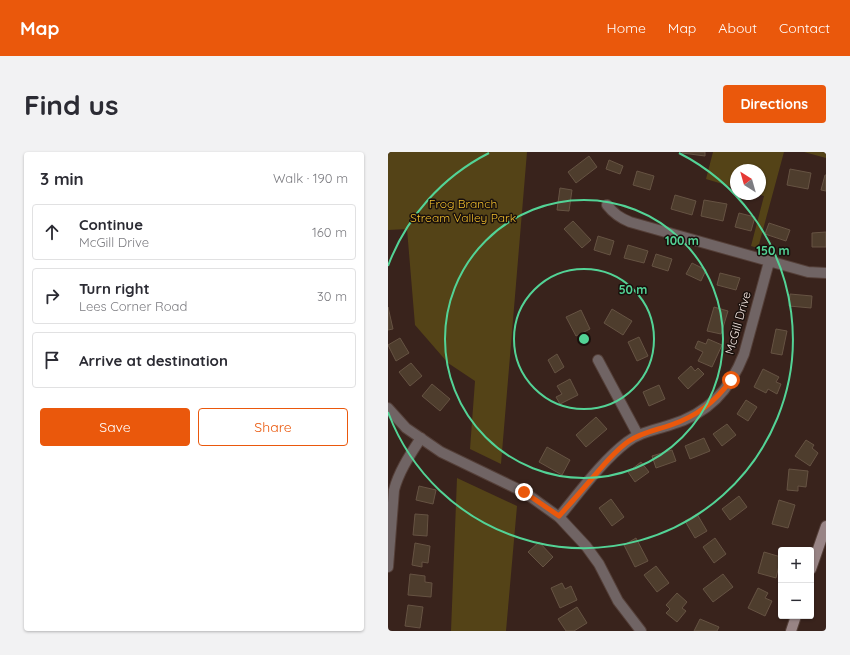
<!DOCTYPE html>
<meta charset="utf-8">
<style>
body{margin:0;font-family:Quicksand,sans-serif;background:#f2f2f3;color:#2b2b33}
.controls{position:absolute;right:12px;bottom:12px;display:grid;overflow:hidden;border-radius:4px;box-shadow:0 1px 3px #0004}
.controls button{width:36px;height:36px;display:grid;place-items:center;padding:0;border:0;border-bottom:1px solid #e1e1e2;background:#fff;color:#2b2b33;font:20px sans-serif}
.compass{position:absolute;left:342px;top:12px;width:36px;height:36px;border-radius:50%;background:#fff;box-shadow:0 1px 3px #0004;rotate:323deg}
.stop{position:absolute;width:12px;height:12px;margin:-9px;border:3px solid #ea580c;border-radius:50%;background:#fff}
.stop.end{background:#ea580c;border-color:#fff;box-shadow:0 1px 4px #0008}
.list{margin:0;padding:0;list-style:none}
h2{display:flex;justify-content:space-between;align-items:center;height:52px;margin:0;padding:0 16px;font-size:17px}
h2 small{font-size:13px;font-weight:400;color:#7c7c81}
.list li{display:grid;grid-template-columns:26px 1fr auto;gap:12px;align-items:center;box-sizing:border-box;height:56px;margin:0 8px 8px;padding:0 8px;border:1px solid #e1e1e2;border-radius:4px}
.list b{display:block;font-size:15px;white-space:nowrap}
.list p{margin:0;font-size:13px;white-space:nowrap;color:#7c7c81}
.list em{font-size:13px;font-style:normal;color:#7c7c81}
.actions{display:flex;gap:8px;padding:12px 16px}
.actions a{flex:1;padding:9px 0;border:1px solid #ea580c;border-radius:4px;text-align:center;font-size:14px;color:#ea580c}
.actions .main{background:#ea580c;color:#fff}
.icon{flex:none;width:22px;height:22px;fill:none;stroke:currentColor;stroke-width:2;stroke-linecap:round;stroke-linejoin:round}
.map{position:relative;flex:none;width:438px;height:479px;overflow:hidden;border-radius:4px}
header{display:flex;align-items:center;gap:24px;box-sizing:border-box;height:56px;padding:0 20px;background:#ea580c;color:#fff}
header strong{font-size:19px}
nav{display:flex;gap:22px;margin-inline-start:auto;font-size:14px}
.intro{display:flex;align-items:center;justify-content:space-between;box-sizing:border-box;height:96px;padding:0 24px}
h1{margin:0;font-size:28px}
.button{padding:10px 18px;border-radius:4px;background:#ea580c;color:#fff;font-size:14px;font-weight:700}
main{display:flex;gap:24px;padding:0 24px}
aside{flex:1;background:#fff;border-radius:4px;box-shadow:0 1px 3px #0004}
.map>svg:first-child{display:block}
.green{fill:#544317}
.building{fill:#4e3d2d;stroke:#665343}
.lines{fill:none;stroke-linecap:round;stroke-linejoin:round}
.minor-casing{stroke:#543f38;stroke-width:12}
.tertiary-casing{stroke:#543f38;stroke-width:12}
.secondary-casing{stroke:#543f38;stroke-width:12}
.minor{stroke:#706464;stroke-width:10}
.tertiary{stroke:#706464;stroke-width:10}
.secondary{stroke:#988485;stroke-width:10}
.route{stroke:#ea580c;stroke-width:5}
.ring{fill:none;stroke:#53d396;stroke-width:2}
.labels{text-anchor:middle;stroke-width:3;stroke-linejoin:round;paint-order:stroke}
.park-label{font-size:12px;fill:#efbd2c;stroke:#19100c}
.street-label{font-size:12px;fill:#f8e9e4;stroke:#19100c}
.centre{fill:#53d396;stroke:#19100c;stroke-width:2}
.ring-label{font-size:12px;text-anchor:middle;font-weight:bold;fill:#53d396;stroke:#19100c;stroke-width:3;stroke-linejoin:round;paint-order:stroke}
</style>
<header>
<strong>Map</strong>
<nav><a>Home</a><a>Map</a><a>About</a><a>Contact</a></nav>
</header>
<div class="intro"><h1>Find us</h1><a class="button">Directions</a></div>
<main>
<aside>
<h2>3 min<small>Walk · 190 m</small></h2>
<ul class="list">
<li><svg class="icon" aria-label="ahead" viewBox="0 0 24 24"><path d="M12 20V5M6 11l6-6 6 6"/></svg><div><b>Continue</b><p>McGill Drive</p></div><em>160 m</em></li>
<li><svg class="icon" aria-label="right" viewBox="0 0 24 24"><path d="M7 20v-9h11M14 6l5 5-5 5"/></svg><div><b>Turn right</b><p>Lees Corner Road</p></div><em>30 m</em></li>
<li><svg class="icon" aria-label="arrive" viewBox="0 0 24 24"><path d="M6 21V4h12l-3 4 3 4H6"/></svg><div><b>Arrive at destination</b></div></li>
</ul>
<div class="actions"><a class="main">Save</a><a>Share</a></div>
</aside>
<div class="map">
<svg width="438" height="479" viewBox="0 0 438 479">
<rect width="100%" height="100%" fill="#39231c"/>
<path class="green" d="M0,0H139L113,312L82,297L87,229L60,211L27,173L19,77L0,78Z
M325,0H396L370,96L363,94L376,44L369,42H372V18H348V36L318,27Z
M416,0H438V6Z
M69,326L129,354L118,479H63Z"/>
<path class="building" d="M294,0H317V4L294,1Z
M201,4L209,15L188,31L180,20Z
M221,8L235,14L232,22L218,17Z
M402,17L423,21L420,37L399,33Z
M249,19L266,24L262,38L245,33Z
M437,23H438V39L433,38Z
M172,36L184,38L181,59L169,58Z
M287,43L308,49L304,63L283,57Z
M316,48L339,52L335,69L313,64Z
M351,61L367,65L363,79L347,75Z
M185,69L203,88L194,96L176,77Z
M381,71L402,78L398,89L377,82Z
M438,80V95H424V81Z
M210,84L226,89L222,103L206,98Z
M240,93L260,99L256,111L236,106Z
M268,102L284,107L280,119L264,114Z
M304,111L318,118L313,129L298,122Z
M332,121L352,126L348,138L329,133Z
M402,142L424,144L423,156L401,154Z
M0,155L5,177L0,178Z
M326,155L340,159L333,182L319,179Z
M224,157L244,169L235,183L216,171Z
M193,158L202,177L188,184L178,165Z
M388,177L399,179L394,203L383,201Z
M251,185L260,204L249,209L240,190Z
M12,186L21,201L8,209L0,193Z
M320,187L334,193L324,215L310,209L315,200L307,196L310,189L318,192Z
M169,202L176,215L167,221L160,208Z
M23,211L34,224L22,234L11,220Z
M303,214L307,219L310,216L316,222L300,237L290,226Z
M375,217L391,225L388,230L393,232L389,242L380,237L378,241L366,235Z
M182,227L190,243L172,252L168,245L174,242L169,234Z
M44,232L62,247L52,259L34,244Z
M271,233L277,247L261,254L255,240Z
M358,248L369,255L360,269L349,262Z
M208,265L219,277L198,295L188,283Z
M339,272L348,283L334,294L325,282Z
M316,286L322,299L302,307L297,294Z
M418,288L426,293L424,296L430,301L422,314L407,304Z
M159,295L182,308L174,323L151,310Z
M284,298L288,309L268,316L264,304Z
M253,310L261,320L247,330L240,320Z
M401,317L420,319L418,335L410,334V339L399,338Z
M31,334L48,338L45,352L28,348Z
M351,344L359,355L342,368L334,357Z
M223,347L236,365L224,374L211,356Z
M391,348L407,353L400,376L384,372Z
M27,362L40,363L39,384L25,383Z
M309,362L319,379L307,386L297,369Z
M248,386L260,409L247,415L236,393Z
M327,386L338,402L326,411L315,395Z
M151,390L165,405L155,415L140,400Z
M27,391L42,394L40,411L34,410V415L24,413Z
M376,400L393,405L388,426L370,421Z
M268,414L281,431L269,440L256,423Z
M22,422L37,424V430L44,431L43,445L20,443Z
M335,422L345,435L325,450L315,437Z
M174,431L177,437L183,434L189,448L172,456L163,436Z
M370,436L380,441L377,446L384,449L377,464L360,456Z
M289,441L299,450L294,456L298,459L289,470L278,461L282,457L278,453Z
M20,453L35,455L32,476L17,474Z
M189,455L199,471L186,479H178L170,467Z
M312,467L331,475L329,479H306Z"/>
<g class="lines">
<g class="minor-casing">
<path id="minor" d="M219,53C226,62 232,66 242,70L420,120L438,121
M210,208L250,283
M171,365C191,341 214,309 239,290C252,280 267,278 282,273C320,262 342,238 356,202L381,110
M0,415L6,338C11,319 22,303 33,286"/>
</g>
<g class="tertiary-casing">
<path id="tertiary" d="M0,256L18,276L53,300L136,340L171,365L198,394L211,412L230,449L253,479"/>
</g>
<g class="secondary-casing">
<path id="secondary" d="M423,417L438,374
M403,479L408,464"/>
</g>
<use href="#minor" class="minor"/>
<use href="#tertiary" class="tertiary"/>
<use href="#secondary" class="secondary"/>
</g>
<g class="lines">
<path class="route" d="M136,340L171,364C183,351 195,337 207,323C217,311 228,298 241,289C255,280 269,278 283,273C309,264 327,250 343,228"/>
</g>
<g class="ring">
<circle cx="196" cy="187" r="70"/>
<circle cx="196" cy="187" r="139"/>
<path d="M0 114A209 209 0 0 1 101 1M291 1A209 209 0 1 1 0 260"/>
</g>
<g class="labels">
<g class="park-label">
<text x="75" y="56">Frog Branch<tspan x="75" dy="14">Stream Valley Park</tspan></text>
</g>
<g class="street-label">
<text transform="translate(350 171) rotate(-74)" y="4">McGill Drive</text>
</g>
</g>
<circle cx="196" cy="187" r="6" class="centre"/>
<g class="ring-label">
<text x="294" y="93">100 m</text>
<text x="385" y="103">150 m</text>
<text x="245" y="142">50 m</text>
</g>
</svg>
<div class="controls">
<button>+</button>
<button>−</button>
</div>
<svg class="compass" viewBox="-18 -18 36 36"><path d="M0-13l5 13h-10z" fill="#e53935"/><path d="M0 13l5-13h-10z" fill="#7c7c81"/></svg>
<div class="stop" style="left:343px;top:228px"></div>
<div class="stop end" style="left:136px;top:340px"></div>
</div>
</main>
